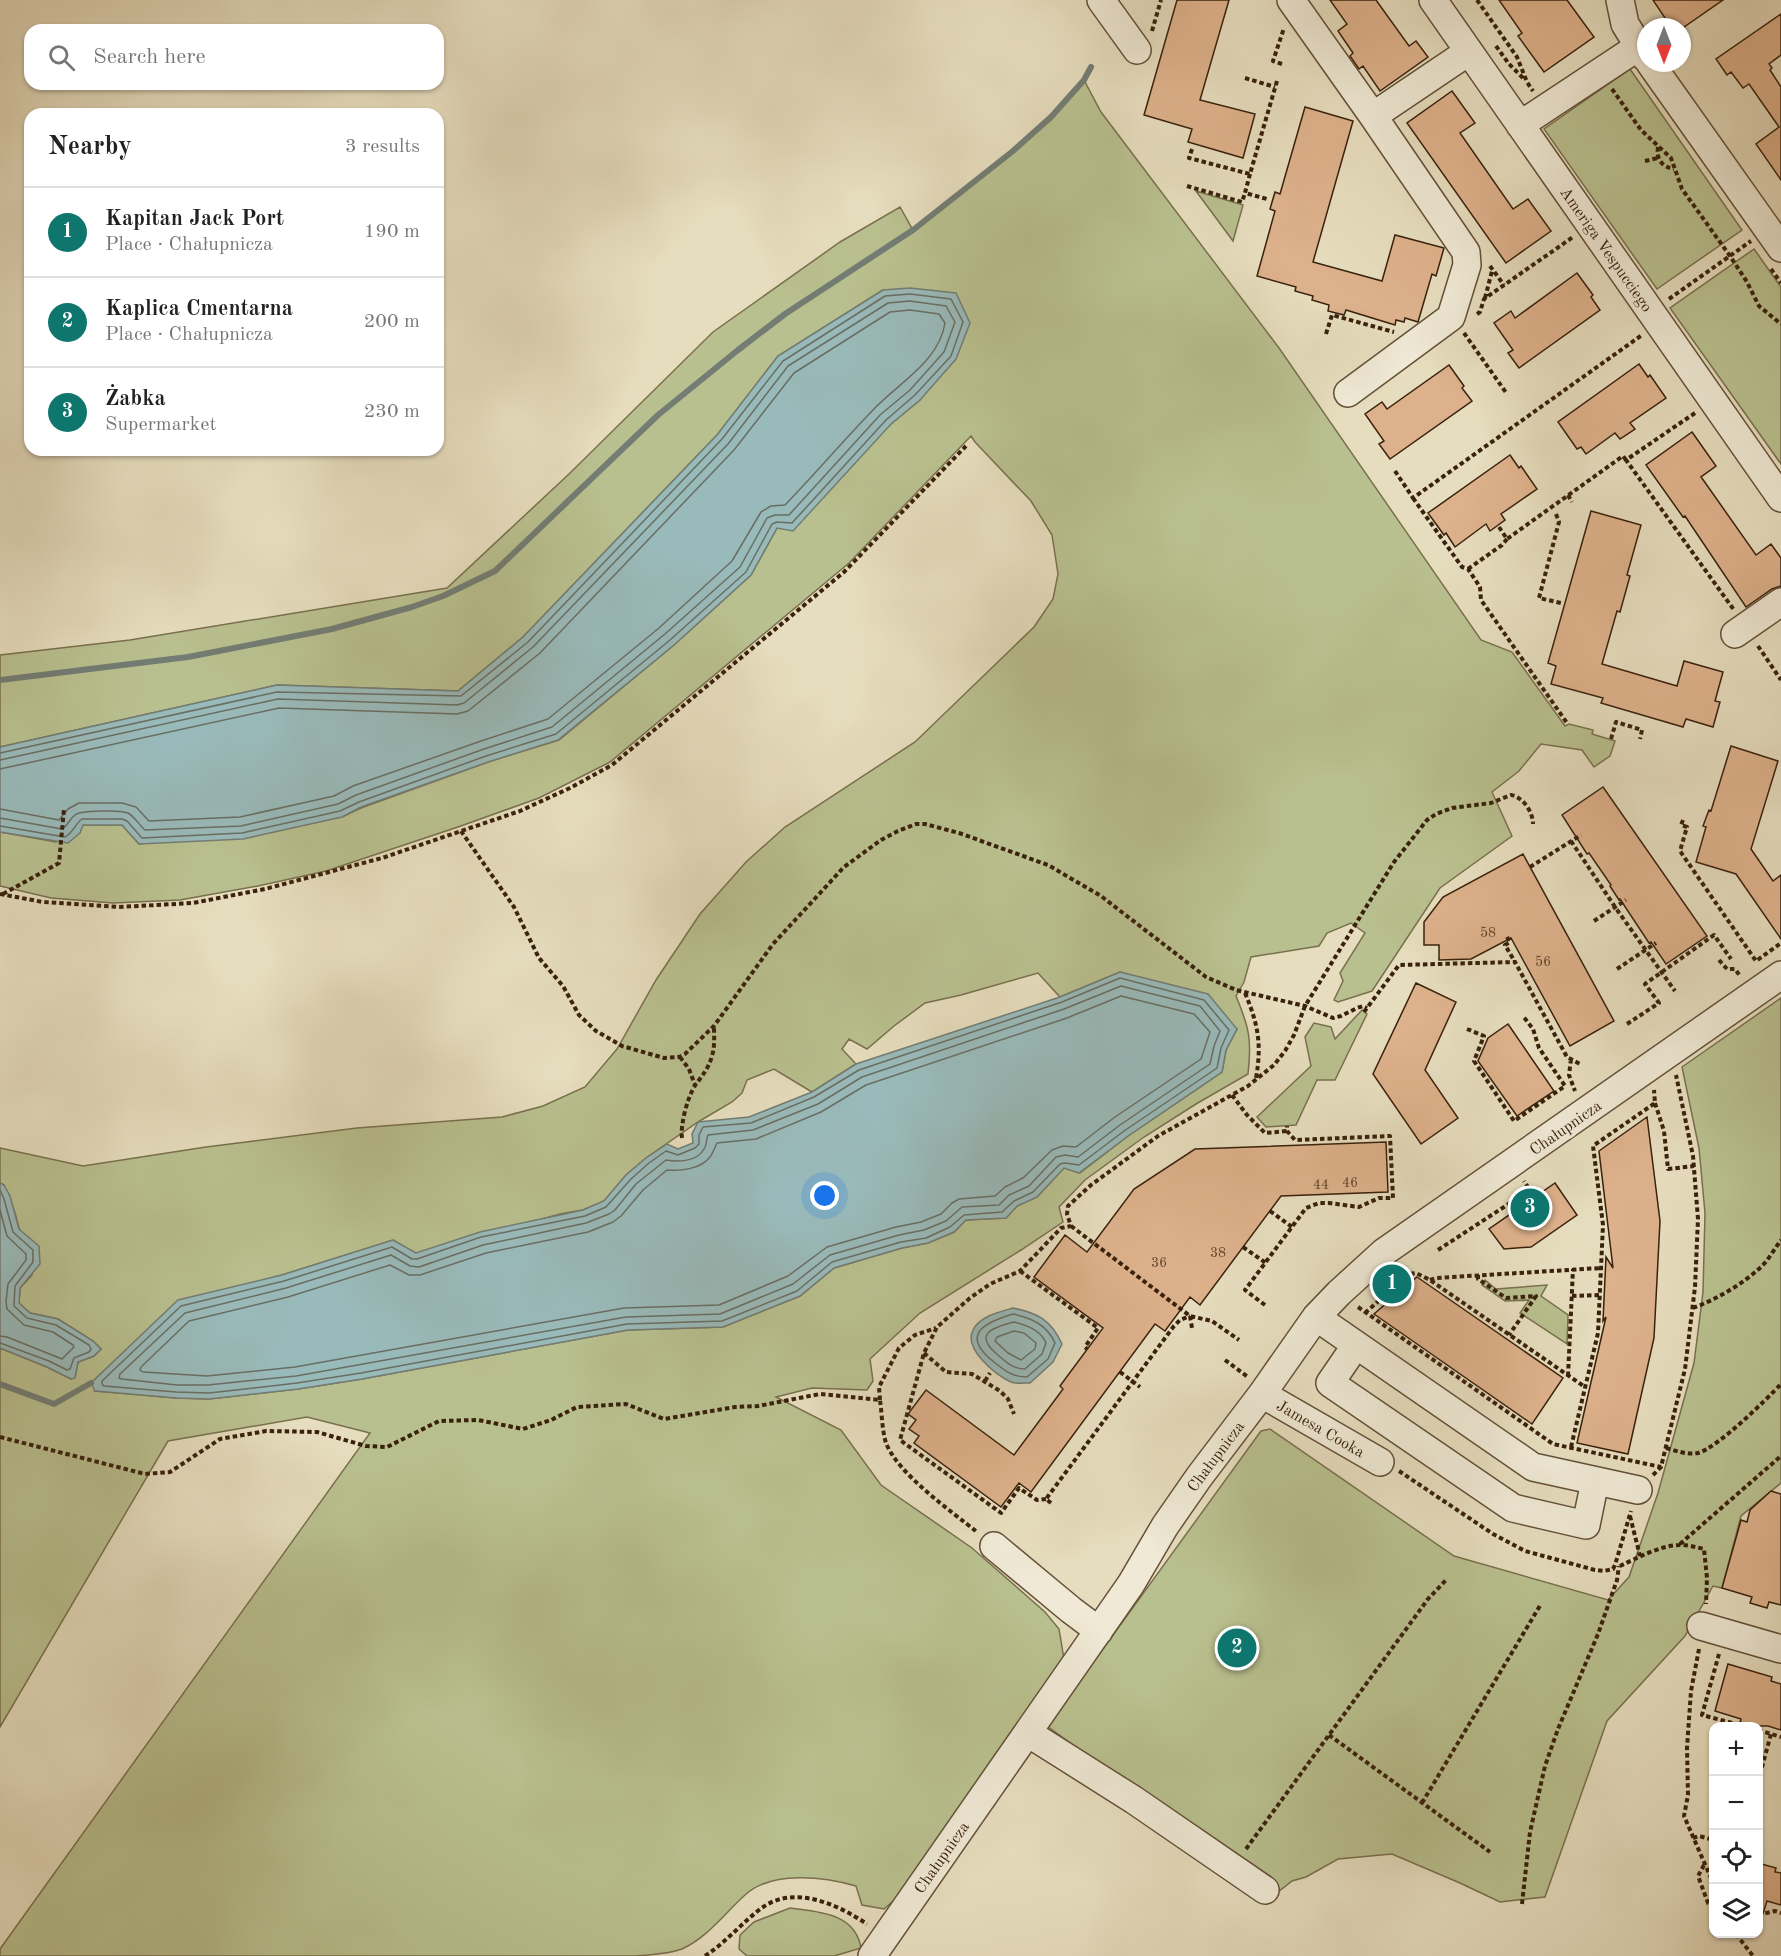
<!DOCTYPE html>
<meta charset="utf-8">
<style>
body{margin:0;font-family:"Old Standard TT",serif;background:#f2f2f2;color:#222}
.controls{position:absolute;right:18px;bottom:18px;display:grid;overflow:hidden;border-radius:12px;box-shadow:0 2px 4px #0004}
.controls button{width:54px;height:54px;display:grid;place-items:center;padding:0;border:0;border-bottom:2px solid #e0e0e0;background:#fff;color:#222;font:30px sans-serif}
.compass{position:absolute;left:1637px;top:18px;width:54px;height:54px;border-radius:50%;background:#fff;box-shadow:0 2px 4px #0004;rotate:180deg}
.you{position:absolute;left:825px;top:1196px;width:21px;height:21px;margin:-15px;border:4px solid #fff;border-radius:50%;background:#1a73e8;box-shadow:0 0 0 9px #1a73e833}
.badge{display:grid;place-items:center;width:39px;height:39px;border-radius:50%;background:#0f766e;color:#fff;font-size:20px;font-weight:700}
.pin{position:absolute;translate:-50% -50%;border:3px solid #fff;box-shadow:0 2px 6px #0006}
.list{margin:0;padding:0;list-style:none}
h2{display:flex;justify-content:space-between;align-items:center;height:78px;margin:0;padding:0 24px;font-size:26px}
h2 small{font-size:20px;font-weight:400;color:#767676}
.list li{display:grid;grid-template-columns:39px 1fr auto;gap:18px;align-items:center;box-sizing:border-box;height:90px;padding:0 24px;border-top:2px solid #e0e0e0}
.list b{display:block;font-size:22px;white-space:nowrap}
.list p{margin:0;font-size:20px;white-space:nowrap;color:#767676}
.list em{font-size:20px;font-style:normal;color:#767676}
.icon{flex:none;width:33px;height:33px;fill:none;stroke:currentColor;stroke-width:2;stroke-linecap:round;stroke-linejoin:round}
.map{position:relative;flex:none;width:1781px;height:1956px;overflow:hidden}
.search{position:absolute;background:#fff;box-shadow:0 2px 4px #0004;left:24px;top:24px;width:420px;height:66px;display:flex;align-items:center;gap:15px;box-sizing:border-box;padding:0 21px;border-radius:18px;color:#767676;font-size:22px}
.panel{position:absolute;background:#fff;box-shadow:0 2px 4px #0004;left:24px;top:108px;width:420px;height:348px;border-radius:18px}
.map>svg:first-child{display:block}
.green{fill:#b9c08f;stroke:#79704e;stroke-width:1.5;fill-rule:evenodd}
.water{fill:#99baba;stroke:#737d74;stroke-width:1.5}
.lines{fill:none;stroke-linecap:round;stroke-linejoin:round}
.shore{stroke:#696e63;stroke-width:1.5}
.stream{stroke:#737d74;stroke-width:6}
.building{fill:#ddb18b;stroke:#39210c;stroke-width:1.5}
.minor-casing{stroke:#645038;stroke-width:30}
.path{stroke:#39210c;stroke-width:4;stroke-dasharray:4.5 3;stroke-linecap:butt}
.minor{stroke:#efe9d5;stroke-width:27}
.labels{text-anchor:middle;stroke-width:6;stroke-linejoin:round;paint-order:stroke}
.number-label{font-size:14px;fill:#62452c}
.street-label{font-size:16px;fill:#39210c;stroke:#efe9d5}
</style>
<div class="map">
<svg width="1781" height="1956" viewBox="0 0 1781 1956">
<rect width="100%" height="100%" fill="#e6ddbe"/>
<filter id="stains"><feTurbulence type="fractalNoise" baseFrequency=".00333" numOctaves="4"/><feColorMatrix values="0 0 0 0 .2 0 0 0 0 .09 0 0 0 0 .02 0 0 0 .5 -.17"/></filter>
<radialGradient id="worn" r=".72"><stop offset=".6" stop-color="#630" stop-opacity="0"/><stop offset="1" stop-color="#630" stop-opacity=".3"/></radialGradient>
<path class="green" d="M1630,69L1742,230L1657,289L1544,129Z
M1084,80L1101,112L1279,348L1481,640L1512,652L1565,726L1569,724L1593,730L1592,734L1615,741L1610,756L1594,767L1582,750L1541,744L1519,771L1492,792L1512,836L1440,888L1372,991L1338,1002L1334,1000L1343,981L1340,973L1365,933L1351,923L1327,933L1319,946L1251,957L1244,982L1236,996C1249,1027 1252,1040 1248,1074L1196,1104L1144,1137L1085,1180L1059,1207L1063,1222L1021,1250L920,1313L870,1359L873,1381L867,1390L812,1388L776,1397L841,1430L881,1485L972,1548L1045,1612L1059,1629L1064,1659L899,1896L884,1909L862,1905L856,1886C825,1877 772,1870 745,1895C725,1913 707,1938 682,1949C668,1954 650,1955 636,1956H0V1949L370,1433L307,1417L168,1441L0,1727V1348L47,1367L71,1379L75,1377L78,1362L94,1356L101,1349L93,1341L58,1319L30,1313L19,1303L20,1288L32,1275L15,1213L4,1185L0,1183V1148L83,1166L206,1147L357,1128L502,1117L543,1106L585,1087L617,1049L656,980L700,914L746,862L785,827L915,742L1034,627L1053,599L1058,574L1052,535L1031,501L975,442L971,436L849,563L610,762L539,798L458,827L326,871L258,886L180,900L113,903L51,898L0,886V832L56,842L83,825H122L139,844L342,817L361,808L488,762L559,740L674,645L751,575L777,528L891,424L920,400L883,290L778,356L717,435L523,637L458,691L277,685L0,747V655L130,640L447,588L569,474L713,332L840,242L900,207L913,230L1013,151L1051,117ZM1120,972L1237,1029L1226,1050L1222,1072L1128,1136L1080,1173L1064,1168L1037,1197L1017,1206L1006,1218L966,1220L954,1232L928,1243L902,1248L834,1268L800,1296L723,1327L628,1330L362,1379L298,1389L209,1399L176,1398L95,1391L231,1289L282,1275L393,1240L416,1254L560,1214L583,1210L604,1201L626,1175L646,1158L698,1122L732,1102L742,1093L747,1080L774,1069L812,1092L856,1064L842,1049L849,1039L867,1049L894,1026L925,1003L961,995L1038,973L1060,997Z
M1196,191L1243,205L1233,241Z
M1754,249L1781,287V464L1670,308Z
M1781,998V1483L1741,1516L1722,1588L1713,1586L1685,1636L1607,1721L1545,1897L1500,1902L1460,1883L1392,1854L1338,1859L1306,1877L1292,1881L1273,1896L1139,1793L1047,1726L1261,1431L1270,1429L1454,1556L1608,1600L1629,1577L1658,1493L1694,1363L1703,1292L1705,1213L1699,1148L1682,1067Z
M1362,1010L1367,1014L1335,1080H1317L1296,1125L1266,1127L1257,1117L1311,1066L1305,1037L1314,1023L1331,1027L1335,1039Z
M1485,1280L1496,1289L1547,1285L1541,1296L1568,1315L1567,1344L1520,1313L1529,1300L1505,1301L1482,1285Z
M790,1908C819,1912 855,1913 861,1948L834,1956H747L739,1949L740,1935L754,1922Z"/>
<path class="water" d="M910,288L956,293L970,323L956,359L920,400L891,424L793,531L777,528L751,575L674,645L558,740L488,762L361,807L342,817L243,839L139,844L122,825H83L80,833L68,843L0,832V747L277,685L458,691L523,637L717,435L778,356L883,290Z
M1120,972L1208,994L1237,1029L1226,1050L1222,1072L1128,1136L1079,1173L1064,1168L1037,1197L1017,1206L1006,1218L966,1220L954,1232L928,1243L902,1248L834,1268L800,1296L723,1327L628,1330L362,1379L298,1389L209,1399L176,1398L95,1391L91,1383L178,1300L282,1275L393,1240L416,1253L480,1232L583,1210L604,1201L626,1175L646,1158L667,1144L678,1149L693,1143L692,1134L698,1122L749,1117L812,1092L856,1064L1060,997Z
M0,1183L4,1185L10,1196L19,1229L39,1246L40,1264L20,1288L19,1303L30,1313L58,1319L93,1341L101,1349L94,1356L78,1362L75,1378L71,1379L47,1367L0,1348Z
M1013,1308C1038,1313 1051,1320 1062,1344L1053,1362L1030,1383C1024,1383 1016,1384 1011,1382C996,1375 963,1349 973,1330C980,1316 999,1312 1013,1308Z"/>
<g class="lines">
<path class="shore" d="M0,753L277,692L461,696L528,642L722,439L783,361L885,296L910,294L951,299L963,322L951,356L915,395L886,420L792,523L777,522L772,524L746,572L670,640L556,734L486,756L359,802L340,811L242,833L142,838L127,821L122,819H82C75,824 74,832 65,837L0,826
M0,760L278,699L457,705L464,703L533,647L728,444L788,366L888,303L910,301L946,306L955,322L944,352L910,390L880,415L789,515H775L767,518L740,567L665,634L552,727L484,749L356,795L338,804L241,826L145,830C140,826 135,817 128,813C121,810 81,810 75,815C69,819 69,825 62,829L0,818
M0,769L279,708L457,714L468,711L540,653L734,450L794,373L890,312L910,310L939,314L945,323C939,362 898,383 873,410C843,441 815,474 785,505L771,506L761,512L732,561L659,628L548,719L481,741L353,786L334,796L240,817L149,821L136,807L122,803H79L68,809L59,820L0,809
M1120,978L1204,1000L1229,1030L1221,1048L1217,1068L1124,1131L1079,1165L1065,1163L1060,1164L1033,1192L1014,1201L1002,1212L964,1215L950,1227L926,1238L901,1242L832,1262L797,1291L722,1321L627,1324L361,1373L297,1383L209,1393L176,1392L104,1386L102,1384V1381L181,1306L284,1281L392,1247L412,1259H417L481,1237L585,1216L606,1207L631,1179L649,1163L666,1151L678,1155L695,1148L699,1144V1135L703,1127L751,1123L814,1097L859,1070L1062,1002Z
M1121,986L1200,1006L1220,1031L1214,1046L1210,1064L1120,1125L1078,1157L1065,1155L1056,1157L1029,1186L1009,1195L999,1205L962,1207L946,1221L924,1230L899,1235L830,1255L793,1284L720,1314L626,1317L296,1376L208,1385H177L122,1379L119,1378L120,1374L185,1313L286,1288L391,1255L410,1266L419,1267L483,1245L586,1223L609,1214L615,1210L636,1184L666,1160C678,1162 697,1162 704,1149C707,1145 706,1139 708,1135L753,1130L818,1104L862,1077L1064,1009Z
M1121,996L1194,1014L1210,1032L1201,1059L1115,1117L1076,1147L1063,1146L1052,1150L1023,1178L1005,1187L995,1196L959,1199L952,1203L941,1214L921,1222L896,1227L827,1247L788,1276L719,1305L624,1308L295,1367L207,1376L143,1372L140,1370L141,1367L189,1321L288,1297L390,1265L409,1275H420L486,1253L588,1232L613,1222L621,1216L643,1190L667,1170C681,1171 701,1169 710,1157C713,1153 715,1147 717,1143L756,1139L821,1112L866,1085L1067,1018Z
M0,1190L4,1199L13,1232L33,1250V1262L15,1286L14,1306L27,1318L56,1325L89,1345L91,1349L89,1352L74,1358L70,1369L67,1370L49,1361L0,1343
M0,1210L7,1236L26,1254V1260L8,1284L6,1302L7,1309L24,1325L53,1332L73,1345L74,1347L62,1359L7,1337L0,1336
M1013,1314C1032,1318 1047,1325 1055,1343L1048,1359L1027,1377C1013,1377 1005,1371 994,1362C960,1335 983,1323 1013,1314Z
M1014,1322C1027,1325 1041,1330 1046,1343L1042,1354L1025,1369C1014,1369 1007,1363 999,1356C973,1335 990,1328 1014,1322Z
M1014,1331L1024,1333L1036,1343L1035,1349L1021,1360L1008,1353L995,1341L997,1337Z"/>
<path class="stream" d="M0,680L188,657L332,629L412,607L443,596L495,571L658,415L738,350L785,314L913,230L1013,151L1051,117L1084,80L1091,67
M0,1384L54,1404L91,1383"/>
</g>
<path class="building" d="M1177,0H1229L1200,100L1255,114L1243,158L1188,142L1192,129L1144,115Z
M1330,0H1376L1409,46L1416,41L1428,57L1380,91L1363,66L1359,69L1350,56L1353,53L1338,31L1347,24Z
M1499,0H1567L1594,37L1544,72L1518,36L1522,33Z
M1653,0H1723L1684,27H1671Z
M1781,14V55L1769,64L1772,68L1770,70L1781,87V180L1756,144L1779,127L1749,84L1743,88L1731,72L1727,75L1716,59Z
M1452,91L1475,123L1460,133L1513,209L1528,199L1551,231L1506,263L1407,123Z
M1305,107L1353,121L1313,262L1382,281L1395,235L1444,248L1436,276L1432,274L1418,322L1405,318L1404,322L1396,320L1395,325L1346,310L1344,315L1328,311L1329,305L1312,300L1313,296L1295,291L1296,287L1257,276L1275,211L1270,209L1275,192L1280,194Z
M1577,273L1593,295L1591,297L1600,310L1519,368L1508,353L1513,350L1494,323L1511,311L1515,318Z
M1639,364L1648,377L1650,375L1666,398L1630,423L1635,429L1620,439L1615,433L1586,454L1581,447L1577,449L1558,422Z
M1449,365L1464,386L1462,388L1472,401L1390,459L1379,444L1384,441L1365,414L1382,402L1387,409Z
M1692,432L1716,466L1701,477L1704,481L1756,555L1771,544L1781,558V586L1772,589L1746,607L1685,516L1683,517L1646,465Z
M1510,455L1519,468L1521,466L1537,489L1501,514L1505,520L1490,531L1486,524L1455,547L1446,533L1444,535L1428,513Z
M1591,511L1641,525L1627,575L1630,576L1620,612L1617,611L1602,664L1677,686L1684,661L1723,672L1715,701L1720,702L1713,727L1686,719L1683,727L1618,708L1601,703L1603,698L1551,684L1556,666L1548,663Z
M1731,746L1778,761L1751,849L1773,881L1781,875V939L1736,874L1696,862L1706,827L1703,826L1709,810L1711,811Z
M1603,787L1707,936L1666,964L1651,942L1649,943L1620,899L1619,900L1610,886L1611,885L1589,853L1587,854L1562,815Z
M1523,854L1614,1021L1570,1046L1511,938L1471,959L1439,960V945H1424V922L1443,897Z
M1416,983L1456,1002L1425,1070L1458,1118L1421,1144L1373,1074Z
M1508,1024L1554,1091L1517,1116L1478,1061L1488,1038Z
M1647,1117L1660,1221L1654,1338L1628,1454L1577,1443L1606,1317L1603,1321L1606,1257L1613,1268L1599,1151Z
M1386,1142L1388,1192L1281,1196L1200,1305L1190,1297L1165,1331L1155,1324L1031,1492L1019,1483L1001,1507L914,1443L919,1436L909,1429L916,1420L908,1414L926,1390L1014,1455L1063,1389L1060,1386L1103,1328L1034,1277L1065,1235L1087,1252L1134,1189L1195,1149Z
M1555,1183L1577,1215L1531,1247L1504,1249L1489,1229Z
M1417,1277L1563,1378L1532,1424L1374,1314Z
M1771,1491L1781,1494V1605L1769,1602L1767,1608L1750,1603L1752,1597L1722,1588L1741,1520L1747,1522L1750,1510Z
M1233,1635L1251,1649L1242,1662L1223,1648Z
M1728,1664L1772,1677L1771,1681L1781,1684V1730L1768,1726H1754L1740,1722L1741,1719L1715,1711Z
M1758,1863L1776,1868L1775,1872L1781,1873V1905L1767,1901L1763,1914L1758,1913Z"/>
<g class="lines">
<g class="minor-casing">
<path id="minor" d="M1101,0L1137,50
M1291,0L1373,116L1466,252L1467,265L1451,317L1348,393
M1433,0L1781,498
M1620,0L1625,24L1646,58
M1650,63L1781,248
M1373,116L1468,52
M1520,125L1638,47
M1735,634L1781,602
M1316,1317L1533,1467L1638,1490
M1356,1345L1330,1383L1513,1508L1586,1525L1595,1481
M1262,1394L1380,1462
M994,1546L1071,1610L1099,1631
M1701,1626L1781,1649
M1028,1733L1134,1800L1265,1890
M872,1956L1131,1584L1165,1526L1199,1477L1262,1394L1316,1317L1339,1293L1384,1252L1781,975"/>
</g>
<path class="path" d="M1477,0L1517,57L1527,82L1533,91
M1152,31L1161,0
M1496,46L1509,64L1524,79
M1282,64L1273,61L1284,28
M1245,78L1275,87
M1612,89L1641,130L1671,158L1682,189L1730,256L1747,282L1759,306L1781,324
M1658,147C1656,159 1662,167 1674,169
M1192,149L1189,158L1250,174L1277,81
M1645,161L1658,158
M1250,174L1245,193L1267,199
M1187,186L1242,202L1245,193
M1490,266L1504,285
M1771,269L1781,283
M1485,298L1492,271
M1669,299L1751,241
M1477,314L1480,312L1484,299L1573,237
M1464,333L1507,394
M1326,334L1332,315L1394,332
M1695,413L1626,460L1734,610
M1395,471L1413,498L1642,335
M1568,495L1572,502
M1413,498L1462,567L1468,569L1480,587L1481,600L1567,723
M1556,514L1559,522L1539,598L1561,603
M1499,527L1507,539L1623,456L1626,460
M1468,569L1502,545L1507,539
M1758,646L1781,680
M1611,739L1616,722L1642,730L1640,739
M1683,820L1681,825L1687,827L1680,851L1756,961L1781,943
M461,831L514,907L539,958L563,986L579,1015L596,1031L622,1046L664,1058L679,1057L685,1054L714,1026L773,944L844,867L881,840L898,831L916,824H925L959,833L1048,865L1101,896L1206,977L1236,990L1305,1006L1333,1018L1341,1016L1357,1008L1363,1006L1367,1008
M1571,841L1615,907L1675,991
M1530,867L1581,835
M0,894L43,902L119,907L193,903L265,889L382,858L520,811L570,788L612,765L844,572L966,446
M3,894L59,863L64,809
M1594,921L1626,900
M1507,937L1510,942L1505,945L1515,962
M1719,960L1727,969H1735L1740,976
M1617,969L1656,943
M1245,993C1258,1024 1262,1044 1256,1078
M1364,1012L1399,965L1515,962L1567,1057L1580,1064
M1627,1024L1659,1003L1645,984L1714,935L1731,959
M1467,1029L1484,1036L1474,1061L1514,1121L1565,1086L1539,1048L1533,1029L1523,1016
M680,1057L689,1069L695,1085
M1571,1059L1569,1075L1575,1091
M1232,1095L1247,1115L1265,1133L1287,1131
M1655,1103L1664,1131L1668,1169L1694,1166
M682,1138C680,1125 688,1095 696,1084C703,1075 709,1067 712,1056C715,1046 714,1037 714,1027
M1270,1211L1292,1227
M1071,1226L1190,1316L1212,1321L1239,1340
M1243,1247L1266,1263
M1438,1250L1530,1190L1524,1181
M1020,1271L1098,1328L1085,1347L1087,1349
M1478,1275V1279L1506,1298L1536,1296L1509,1335
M1430,1280L1436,1278L1601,1268
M1572,1296L1599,1295
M1265,1305L1245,1290L1306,1208L1319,1203H1329L1359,1207L1379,1198H1393L1390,1136L1295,1140L1287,1131V1126
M1358,1307L1553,1444L1661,1467
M1693,1308C1717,1299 1743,1284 1762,1266C1769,1259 1775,1248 1781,1240
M1365,1313L1409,1274L1416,1273L1430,1280L1585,1387
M1190,1316L1192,1328
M924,1353L946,1372L972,1374L1000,1391L1008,1399L1014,1414
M1225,1360L1248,1377
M1120,1372L1140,1387
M1568,1376L1573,1269
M985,1381L990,1373
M880,1400L879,1387L899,1348L915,1335L936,1328
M0,1437L145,1474L170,1472L220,1439L266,1431L317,1432L366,1446L387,1447L439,1421L478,1420L523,1429L551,1420L577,1407L626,1404L664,1419L735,1407L758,1406L820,1394L880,1400C882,1414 882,1430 886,1443C898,1474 951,1511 977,1532
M1571,1447L1598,1333L1603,1225L1593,1146L1655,1103L1654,1090
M1666,1448C1677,1451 1687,1455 1698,1453C1717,1448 1766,1400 1781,1384
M1399,1471L1493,1534L1525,1551L1595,1570L1604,1571L1613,1569L1615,1565L1631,1511
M1653,1475L1661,1467L1685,1369L1695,1287L1698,1219L1693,1156L1676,1075
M1046,1499L1037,1500L1019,1488L1001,1513L900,1440L924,1353L937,1327L970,1298L990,1284L1020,1271L1061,1228L1071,1226L1067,1214L1068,1206L1091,1185L1158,1136L1248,1086L1274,1065L1285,1051L1294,1035L1305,1006L1394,862L1427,820L1436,814L1452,808L1491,803L1511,795C1523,797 1533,812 1533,824
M1051,1503L1046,1499L1174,1326L1180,1320L1190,1316
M1630,1516L1640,1556
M1680,1544L1781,1456
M1620,1566C1637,1558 1661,1545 1680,1545C1688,1545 1696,1547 1704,1549L1707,1578L1706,1604
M1699,1649L1691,1691L1687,1748L1688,1795L1684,1816L1714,1885
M1719,1654L1702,1715L1744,1726
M1758,1730L1781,1737
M1329,1735L1490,1852
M1758,1782L1771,1734
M1422,1803L1541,1604
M1693,1838L1699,1836L1714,1840
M1246,1849L1428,1599L1447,1579
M1704,1865L1698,1876L1708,1903L1714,1906
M1522,1904L1530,1832L1545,1766L1558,1729L1598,1634L1617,1580L1619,1566
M1758,1915L1775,1911L1781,1913
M1736,1934L1753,1956
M705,1956C725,1943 740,1925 759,1910C792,1883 837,1904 867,1924"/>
<use href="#minor" class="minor"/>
</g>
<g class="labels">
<g class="number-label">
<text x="1488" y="937">58</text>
<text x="1543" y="966">56</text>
<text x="1350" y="1187">46</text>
<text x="1321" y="1189">44</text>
<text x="1218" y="1257">38</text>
<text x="1159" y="1267">36</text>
</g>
<g class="street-label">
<text transform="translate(1607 249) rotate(55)" y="6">Ameriga Vespucciego</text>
<text transform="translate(1565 1127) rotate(-35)" y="6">Chałupnicza</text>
<text transform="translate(1321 1428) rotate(30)" y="6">Jamesa Cooka</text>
<text transform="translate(1215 1456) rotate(-53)" y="6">Chałupnicza</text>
<text transform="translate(941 1857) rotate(-55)" y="6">Chałupnicza</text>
</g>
</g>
<rect width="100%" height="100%" filter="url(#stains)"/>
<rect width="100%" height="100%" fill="url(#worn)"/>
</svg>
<div class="controls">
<button>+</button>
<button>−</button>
<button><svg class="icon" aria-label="locate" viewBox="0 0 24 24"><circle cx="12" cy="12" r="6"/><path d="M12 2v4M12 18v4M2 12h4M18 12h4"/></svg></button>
<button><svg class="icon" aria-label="layers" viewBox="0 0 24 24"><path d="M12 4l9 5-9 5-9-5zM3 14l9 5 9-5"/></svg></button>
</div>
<svg class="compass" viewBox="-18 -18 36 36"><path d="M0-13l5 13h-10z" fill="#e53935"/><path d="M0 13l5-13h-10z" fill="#767676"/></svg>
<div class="you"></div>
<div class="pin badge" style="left:1392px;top:1284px">1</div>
<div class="pin badge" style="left:1237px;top:1648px">2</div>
<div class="pin badge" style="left:1530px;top:1208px">3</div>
<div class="search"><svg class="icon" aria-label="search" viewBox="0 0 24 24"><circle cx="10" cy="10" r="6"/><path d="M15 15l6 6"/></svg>Search here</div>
<section class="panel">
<h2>Nearby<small>3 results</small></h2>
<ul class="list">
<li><span class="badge">1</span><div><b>Kapitan Jack Port</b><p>Place · Chałupnicza</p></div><em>190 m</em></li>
<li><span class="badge">2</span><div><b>Kaplica Cmentarna</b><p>Place · Chałupnicza</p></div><em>200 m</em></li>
<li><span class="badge">3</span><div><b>Żabka</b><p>Supermarket</p></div><em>230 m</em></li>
</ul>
</section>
</div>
